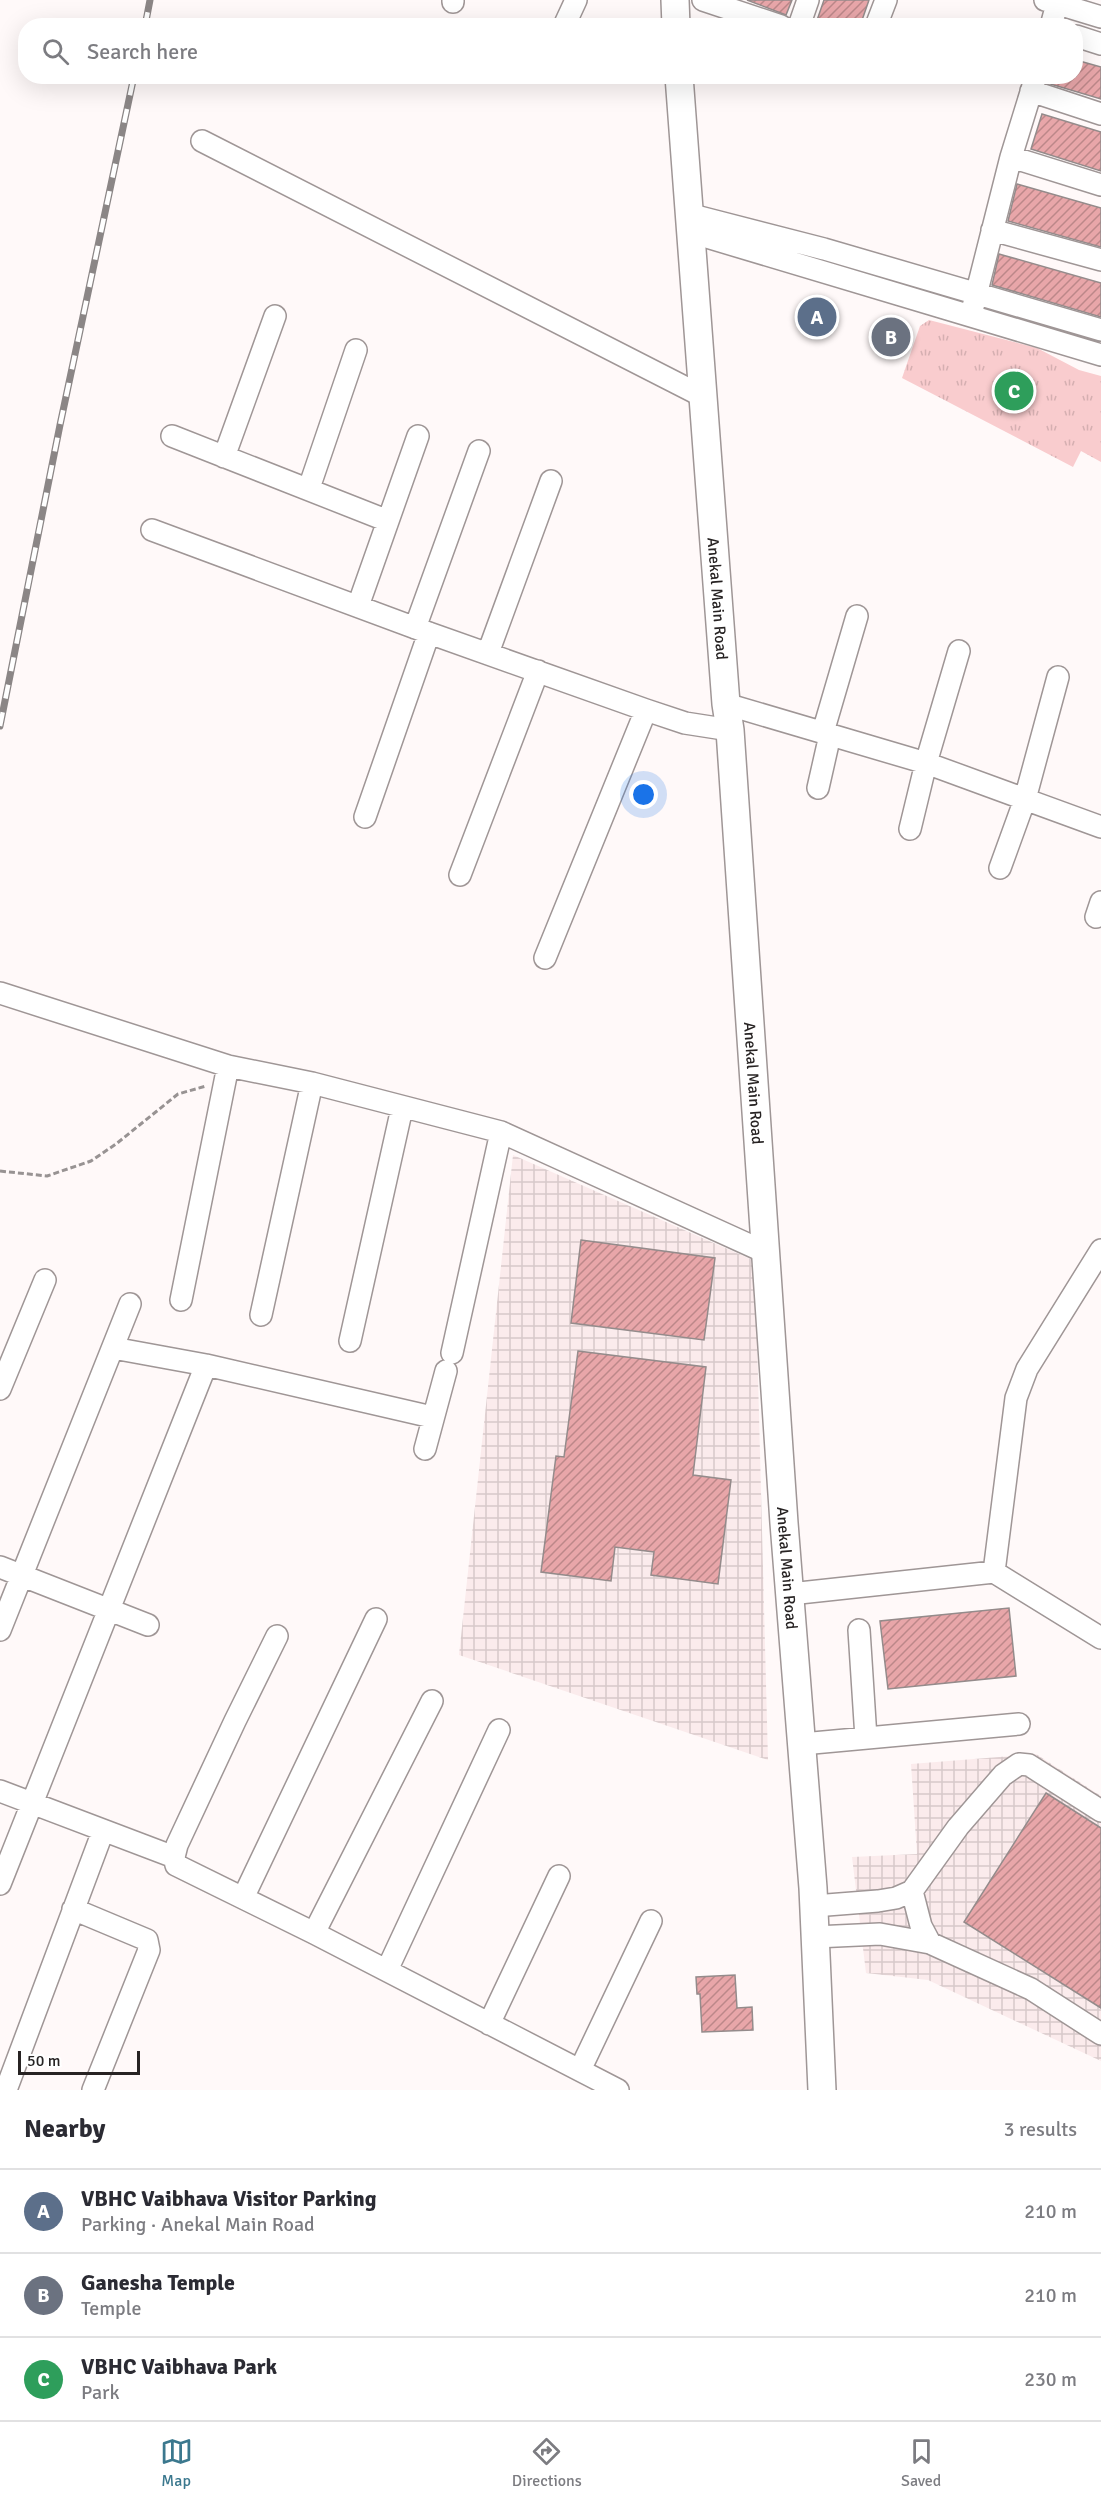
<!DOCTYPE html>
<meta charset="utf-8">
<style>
body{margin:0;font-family:Signika,sans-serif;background:#f2f2f3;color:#2b2b33}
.scale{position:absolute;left:18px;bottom:15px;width:122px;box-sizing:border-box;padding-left:6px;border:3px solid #272323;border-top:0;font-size:16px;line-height:21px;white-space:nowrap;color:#272323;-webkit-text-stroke:4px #fff;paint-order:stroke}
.you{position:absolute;left:644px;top:795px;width:21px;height:21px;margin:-15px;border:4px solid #fff;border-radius:50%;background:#1a73e8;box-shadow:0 0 0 9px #1a73e833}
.badge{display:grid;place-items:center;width:39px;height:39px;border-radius:50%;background:#3b788e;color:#fff;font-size:20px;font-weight:700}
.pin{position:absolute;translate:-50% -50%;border:3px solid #fff;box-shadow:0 2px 6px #0006}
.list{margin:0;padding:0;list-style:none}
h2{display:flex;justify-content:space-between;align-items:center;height:78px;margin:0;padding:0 24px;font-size:26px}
h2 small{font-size:20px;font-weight:400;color:#7c7c81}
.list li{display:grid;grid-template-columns:39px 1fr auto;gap:18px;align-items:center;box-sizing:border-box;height:84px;padding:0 24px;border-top:2px solid #e1e1e2}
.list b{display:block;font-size:22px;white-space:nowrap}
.list p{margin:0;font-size:20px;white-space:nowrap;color:#7c7c81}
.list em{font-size:20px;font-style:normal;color:#7c7c81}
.icon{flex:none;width:33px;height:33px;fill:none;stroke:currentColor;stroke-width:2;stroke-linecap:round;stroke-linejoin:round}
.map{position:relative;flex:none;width:1101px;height:2090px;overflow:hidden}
.search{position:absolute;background:#fff;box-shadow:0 6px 24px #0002;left:18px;right:18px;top:18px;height:66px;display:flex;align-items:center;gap:15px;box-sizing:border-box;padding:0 21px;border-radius:24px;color:#7c7c81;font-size:22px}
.sheet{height:330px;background:#fff}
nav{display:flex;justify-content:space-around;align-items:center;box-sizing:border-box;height:84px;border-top:2px solid #e1e1e2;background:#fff;font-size:16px;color:#7c7c81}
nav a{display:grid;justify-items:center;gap:3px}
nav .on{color:#3b788e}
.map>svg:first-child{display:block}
.industrial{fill:url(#industrial-grid)}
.park{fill:url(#park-tufts)}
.building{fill:url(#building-hatch);stroke:#948b8b;stroke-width:1.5}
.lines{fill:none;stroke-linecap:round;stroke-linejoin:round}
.minor-casing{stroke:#9f9696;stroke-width:24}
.major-casing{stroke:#9f9696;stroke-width:30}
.path{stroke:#989393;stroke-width:3;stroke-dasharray:6 3;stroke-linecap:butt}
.minor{stroke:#fff;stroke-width:21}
.major{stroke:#fff;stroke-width:27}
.rail-casing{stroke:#8b8686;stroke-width:7}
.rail{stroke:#fff;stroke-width:4.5;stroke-dasharray:14;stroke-linecap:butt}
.labels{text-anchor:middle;stroke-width:4.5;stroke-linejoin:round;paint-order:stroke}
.street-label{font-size:16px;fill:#272323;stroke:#fff}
</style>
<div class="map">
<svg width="1101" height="2090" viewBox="0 0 1101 2090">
<defs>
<pattern id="industrial-grid" width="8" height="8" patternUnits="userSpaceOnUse" patternTransform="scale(1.5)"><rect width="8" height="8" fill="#fbebec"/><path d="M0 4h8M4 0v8" fill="none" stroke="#d7c9ca"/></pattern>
<pattern id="park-tufts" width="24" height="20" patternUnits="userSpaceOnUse" patternTransform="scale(1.5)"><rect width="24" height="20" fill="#f9ccce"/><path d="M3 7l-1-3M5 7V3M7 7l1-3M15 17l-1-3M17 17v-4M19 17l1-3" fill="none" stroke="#d5afb1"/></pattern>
<pattern id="building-hatch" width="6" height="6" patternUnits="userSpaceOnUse" patternTransform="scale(1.5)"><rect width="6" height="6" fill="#e8a6a9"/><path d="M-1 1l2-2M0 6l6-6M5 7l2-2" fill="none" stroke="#bc8789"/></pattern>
</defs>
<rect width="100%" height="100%" fill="#fff9f9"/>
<path class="industrial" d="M513,1155L755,1261L768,1760L459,1655Z
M1036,1754L1101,1796V2061L928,1980L866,1973L852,1857L917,1854L911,1764Z"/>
<path class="park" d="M929,320L1037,348L1079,370L1101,376V462L1081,451L1073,467L902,378L920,326Z"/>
<path class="building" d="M747,0H792L786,15Z
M824,0H869L860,26H815Z
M1076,60L1101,67V99L1047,83L1048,76H1076Z
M1042,114L1101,132V171L1031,149Z
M1017,184L1101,208V247L1008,221Z
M999,254L1101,283V317L992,285Z
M887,316L908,325L896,356L875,348Z
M581,1240L715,1258L704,1340L571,1323Z
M578,1351L706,1367L693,1475L731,1480L718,1584L651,1575L654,1552L615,1547L611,1581L541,1572L556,1456L564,1457Z
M1009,1608L1016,1676L888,1689L880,1621Z
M1046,1793L1101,1828V2008L964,1922Z
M735,1975L737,2008L752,2007L753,2030L702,2032L700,1994H697L696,1977Z"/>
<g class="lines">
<g class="minor-casing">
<path id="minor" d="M703,0L781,26
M1045,0L1101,17
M453,2V0
M564,26L576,0
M799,26L808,0
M876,26L886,0
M1051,26L1057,4
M1076,36L1101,44
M1031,91L1101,114
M202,141L702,396
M1011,157L1101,185
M688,214L824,249L1101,330
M992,230L1101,260
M690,232L1101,355
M973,307L1011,157L1036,76
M172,436L388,521
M224,457L275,316
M309,488L356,350
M152,530L429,633L646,710L685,723L730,730
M358,606L418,436
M415,628L479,451
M488,653L551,481
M726,704L926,763L1101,827
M823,732L857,616
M818,788L830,735
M365,817L429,633
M910,829L926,763L959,651
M1000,868L1025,799L1058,677
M460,875L538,671
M1096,917L1101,902
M545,958L646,710
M0,993L228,1066L312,1083L501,1132L767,1253
M181,1300L228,1066
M261,1315L312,1083
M350,1341L402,1108
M113,1348L206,1365
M452,1353L501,1132
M0,1389L45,1280
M425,1449L446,1371
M0,1567L148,1625
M994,1572L1016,1398L1027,1369L1101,1250
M790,1594L994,1572L1101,1638
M0,1630L130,1304
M859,1630L866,1738
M277,1636L235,1721L177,1845L174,1857L176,1865L314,1933L618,2090
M802,1744L1019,1724
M0,1791L174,1857
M0,1884L206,1365L432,1417
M912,1891L921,1926L930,1943
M243,1898L376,1619
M814,1906L878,1901L896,1898L912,1891L958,1827L1003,1775L1019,1764L1029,1765L1101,1811
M73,1909L147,1940L149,1950L93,2090
M314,1933L432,1701
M815,1937L880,1934L930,1943L1031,1989L1101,2034
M387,1970L499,1730
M489,2024L559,1876
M580,2070L651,1921
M6,2090L103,1831"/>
</g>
<g class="major-casing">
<g id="major">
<path d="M675,0L676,26"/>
<path id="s1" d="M679,76L726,704L730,730L784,1523L813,1888L822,2090"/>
</g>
</g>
<path class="path" d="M0,1171L47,1176L91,1161L116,1144L178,1094L206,1086"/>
<use href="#minor" class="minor"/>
<use href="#major" class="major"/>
<g class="rail-casing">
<path id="rail" d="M145,26L150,0
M0,726L60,425L134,76"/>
</g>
<use href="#rail" class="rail"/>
</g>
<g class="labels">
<g class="street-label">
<text dy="6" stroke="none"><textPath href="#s1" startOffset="524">Anekal Main Road</textPath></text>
<text dy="6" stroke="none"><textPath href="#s1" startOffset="1010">Anekal Main Road</textPath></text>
<text dy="6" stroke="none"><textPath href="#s1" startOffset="1496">Anekal Main Road</textPath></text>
</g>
</g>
</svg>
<div class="scale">50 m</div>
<div class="you"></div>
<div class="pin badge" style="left:817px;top:317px;background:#5c6f8a">A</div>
<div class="pin badge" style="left:891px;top:337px;background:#6b7280">B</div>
<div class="pin badge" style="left:1014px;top:391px;background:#2e9e5b">C</div>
<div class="search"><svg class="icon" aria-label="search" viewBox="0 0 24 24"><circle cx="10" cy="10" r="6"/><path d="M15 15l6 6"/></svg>Search here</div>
</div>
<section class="sheet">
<h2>Nearby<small>3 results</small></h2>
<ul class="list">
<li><span class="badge" style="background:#5c6f8a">A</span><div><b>VBHC Vaibhava Visitor Parking</b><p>Parking · Anekal Main Road</p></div><em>210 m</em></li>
<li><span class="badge" style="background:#6b7280">B</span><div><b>Ganesha Temple</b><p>Temple</p></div><em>210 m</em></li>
<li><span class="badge" style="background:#2e9e5b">C</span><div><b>VBHC Vaibhava Park</b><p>Park</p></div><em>230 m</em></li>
</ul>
</section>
<nav>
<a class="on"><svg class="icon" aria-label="map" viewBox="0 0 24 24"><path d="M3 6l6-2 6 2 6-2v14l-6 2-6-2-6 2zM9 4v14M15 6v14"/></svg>Map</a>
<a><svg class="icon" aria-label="directions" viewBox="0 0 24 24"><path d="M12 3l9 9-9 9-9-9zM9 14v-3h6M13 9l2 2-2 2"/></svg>Directions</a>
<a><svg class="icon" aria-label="saved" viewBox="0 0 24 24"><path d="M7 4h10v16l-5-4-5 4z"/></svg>Saved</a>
</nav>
